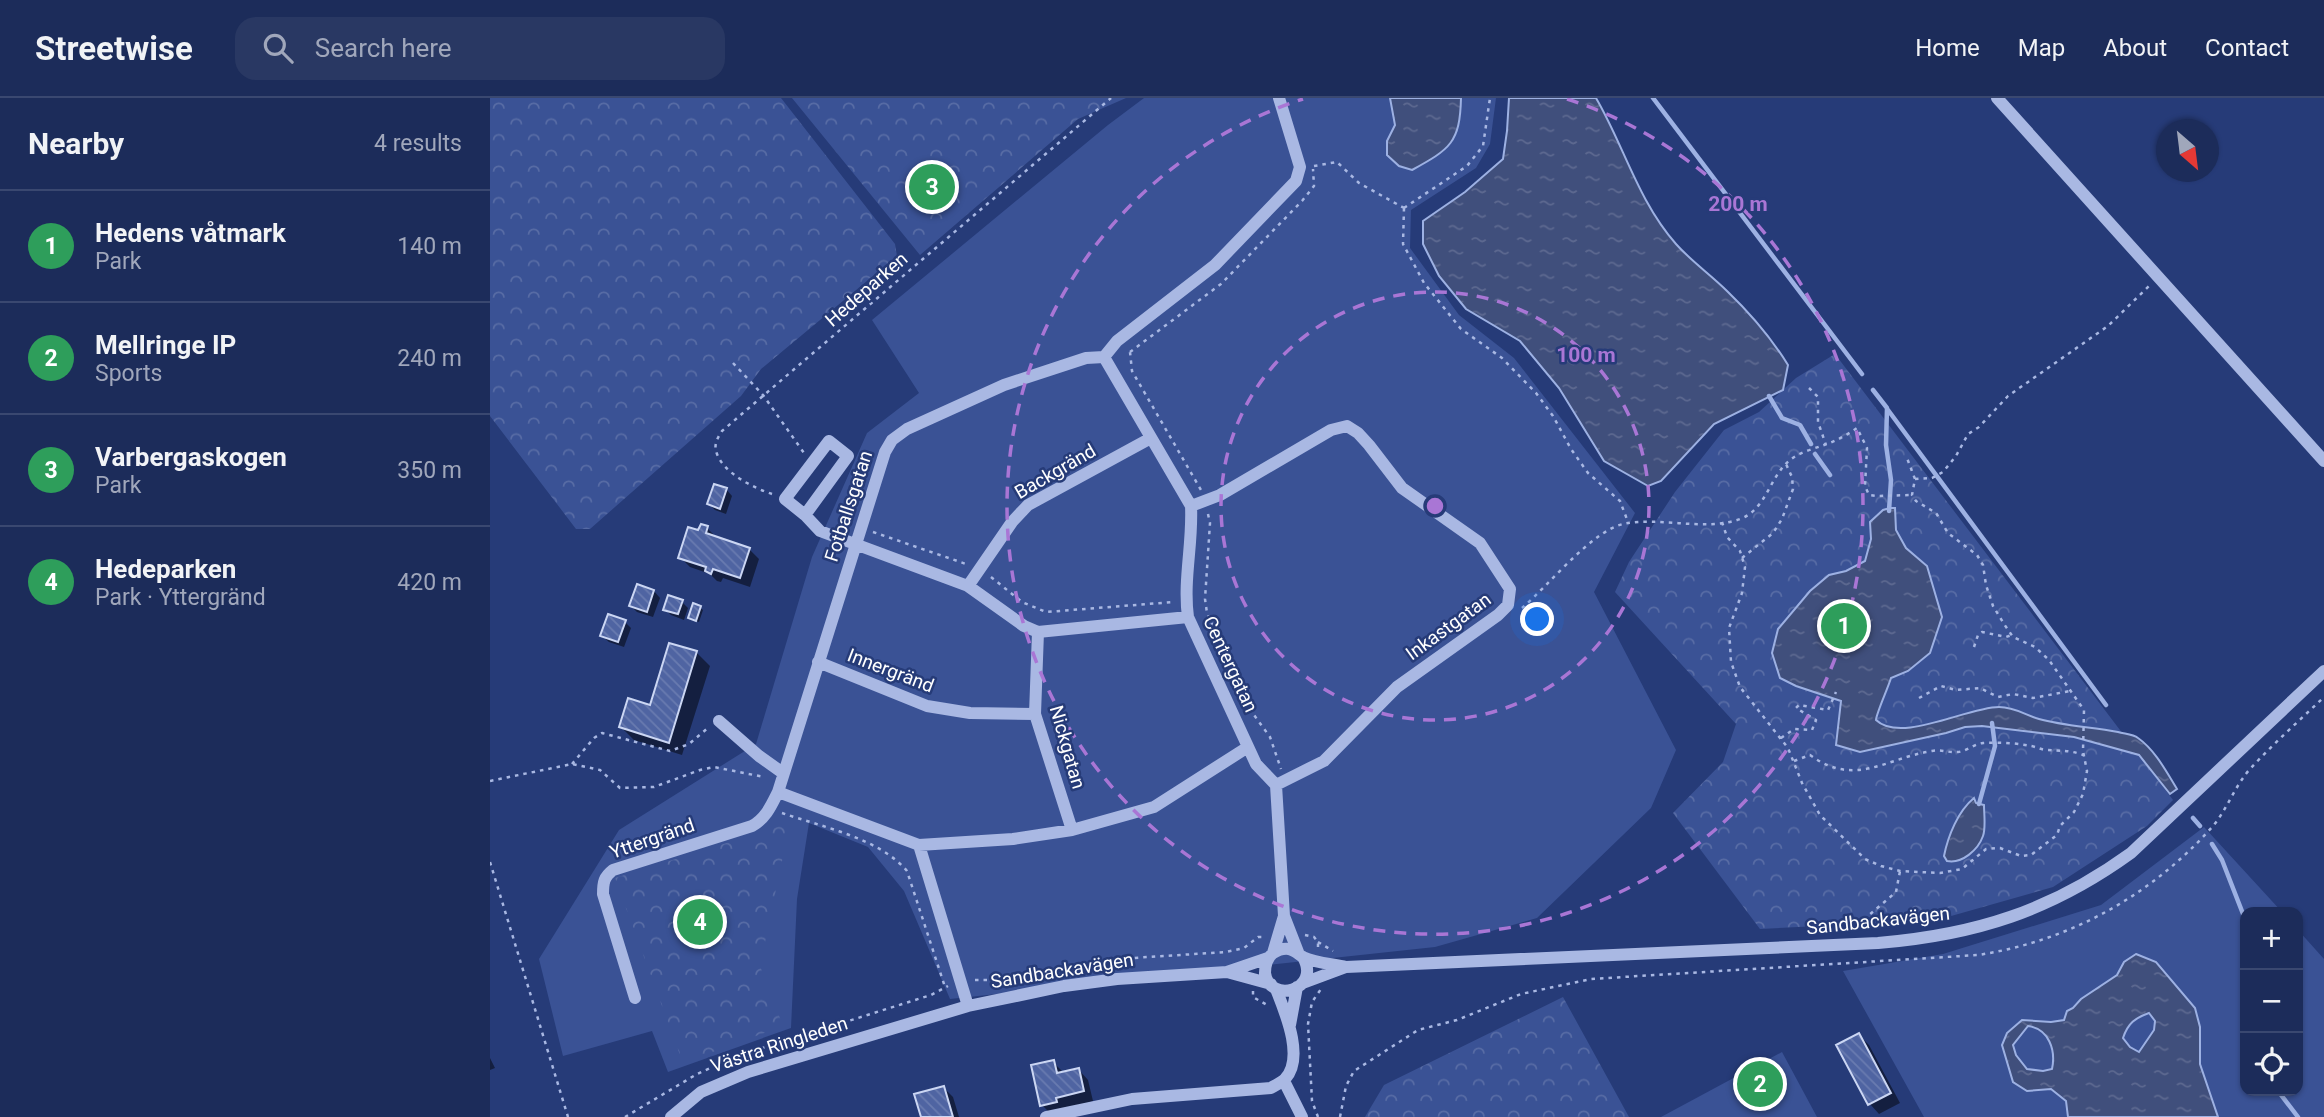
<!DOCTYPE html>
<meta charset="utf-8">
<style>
body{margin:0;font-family:Roboto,sans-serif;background:#293863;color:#f1f3f6}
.controls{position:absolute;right:21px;bottom:21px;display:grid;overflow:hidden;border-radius:14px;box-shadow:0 2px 5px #0004}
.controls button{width:63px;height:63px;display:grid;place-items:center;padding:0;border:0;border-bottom:2px solid #3a4870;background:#1c2c5a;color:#f1f3f6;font:35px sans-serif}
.compass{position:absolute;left:1666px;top:21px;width:63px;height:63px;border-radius:50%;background:#1c2c5a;box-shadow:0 2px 5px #0004;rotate:152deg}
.you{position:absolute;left:1048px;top:522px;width:24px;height:24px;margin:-18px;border:5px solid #fff;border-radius:50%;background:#1a73e8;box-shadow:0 0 0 10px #1a73e833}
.badge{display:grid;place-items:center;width:46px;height:46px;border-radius:50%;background:#ebde6f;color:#fff;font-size:23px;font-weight:700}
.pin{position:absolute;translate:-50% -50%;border:4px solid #fff;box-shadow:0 2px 7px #0006}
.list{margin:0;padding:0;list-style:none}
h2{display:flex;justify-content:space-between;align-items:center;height:91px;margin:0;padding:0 28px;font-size:30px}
h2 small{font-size:23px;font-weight:400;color:#a0a7bb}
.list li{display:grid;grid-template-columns:46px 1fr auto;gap:21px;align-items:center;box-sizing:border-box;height:112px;padding:0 28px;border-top:2px solid #3a4870}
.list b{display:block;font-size:26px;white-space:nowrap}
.list p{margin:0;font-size:23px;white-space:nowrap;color:#a0a7bb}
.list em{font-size:23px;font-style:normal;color:#a0a7bb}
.icon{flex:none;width:38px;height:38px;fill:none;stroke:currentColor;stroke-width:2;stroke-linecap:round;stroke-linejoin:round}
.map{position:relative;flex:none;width:1834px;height:1019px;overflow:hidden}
header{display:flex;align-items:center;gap:42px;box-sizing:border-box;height:98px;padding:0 35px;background:#1c2c5a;border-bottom:2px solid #3a4870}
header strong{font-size:33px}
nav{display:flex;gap:38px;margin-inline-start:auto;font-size:24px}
.search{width:490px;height:63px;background:#293863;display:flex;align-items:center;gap:18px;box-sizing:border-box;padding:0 24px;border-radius:21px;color:#a0a7bb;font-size:26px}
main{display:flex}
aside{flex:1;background:#1c2c5a}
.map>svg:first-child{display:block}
.green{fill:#3a5295}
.park{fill:url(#park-crowns)}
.water{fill:url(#water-ripples);stroke:#9db1e3;stroke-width:2;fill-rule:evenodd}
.shadow{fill:#0007}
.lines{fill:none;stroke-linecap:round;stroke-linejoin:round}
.stream{stroke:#9db1e3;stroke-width:4.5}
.building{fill:url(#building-back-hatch);stroke:#cbd6f3;stroke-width:2}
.path{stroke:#a9b8e3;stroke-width:2.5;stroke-dasharray:3.5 5;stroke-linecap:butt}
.minor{stroke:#a9b8e3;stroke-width:12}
.ring{fill:none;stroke:#a976d5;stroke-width:3.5;stroke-dasharray:12 9}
.labels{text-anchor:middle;stroke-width:5;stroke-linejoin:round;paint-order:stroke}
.street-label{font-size:19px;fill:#fff;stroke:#263b78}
.centre{fill:#a976d5;stroke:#263b78;stroke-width:3.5}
.ring-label{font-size:21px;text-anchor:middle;font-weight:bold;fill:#a976d5;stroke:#263b78;stroke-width:5;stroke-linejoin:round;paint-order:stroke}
</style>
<header>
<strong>Streetwise</strong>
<div class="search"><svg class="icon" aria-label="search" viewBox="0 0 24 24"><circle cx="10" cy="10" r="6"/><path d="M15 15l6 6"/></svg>Search here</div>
<nav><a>Home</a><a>Map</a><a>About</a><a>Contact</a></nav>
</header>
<main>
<aside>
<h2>Nearby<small>4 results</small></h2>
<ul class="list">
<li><span class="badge" style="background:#2e9e5b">1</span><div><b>Hedens våtmark</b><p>Park</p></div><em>140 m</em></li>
<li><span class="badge" style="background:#2e9e5b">2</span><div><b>Mellringe IP</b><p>Sports</p></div><em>240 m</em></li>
<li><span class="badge" style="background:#2e9e5b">3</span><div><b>Varbergaskogen</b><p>Park</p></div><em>350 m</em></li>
<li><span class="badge" style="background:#2e9e5b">4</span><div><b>Hedeparken</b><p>Park · Yttergränd</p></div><em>420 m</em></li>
</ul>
</aside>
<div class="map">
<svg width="1834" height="1019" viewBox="0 0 1834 1019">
<defs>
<pattern id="park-crowns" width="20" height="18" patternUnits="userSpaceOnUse" patternTransform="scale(1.75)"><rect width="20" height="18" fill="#3a5295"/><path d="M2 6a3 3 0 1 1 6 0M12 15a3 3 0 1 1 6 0" fill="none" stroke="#586ca5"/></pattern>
<pattern id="water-ripples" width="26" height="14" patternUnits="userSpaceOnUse" patternTransform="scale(1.75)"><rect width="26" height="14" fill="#404f7c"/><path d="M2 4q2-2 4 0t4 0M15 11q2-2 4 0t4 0" fill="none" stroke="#5d6990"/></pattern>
<pattern id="building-back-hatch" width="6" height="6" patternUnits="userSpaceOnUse" patternTransform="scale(1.75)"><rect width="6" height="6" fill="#4f64a2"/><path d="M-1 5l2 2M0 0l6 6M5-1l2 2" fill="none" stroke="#697bb0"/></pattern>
</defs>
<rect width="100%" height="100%" fill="#263b78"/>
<path class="green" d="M654,0H900L905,27L897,43L971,17V0H1006L1000,46L986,70L921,112L920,150L969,217L1024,260L1145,415L1104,494L1186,652L1161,710L1047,820L945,849L460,901L414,793L378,749L319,725L307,801L301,930L178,974L162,933L73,958L49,861L129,732L266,646L322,459L377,335L429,295L382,222L618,27Z
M1714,729L1792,814H1755V993H1808V832L1834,861V1019H1728L1710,966V929L1666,864H1634L1627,877L1591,901L1574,922L1561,924L1532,922L1517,935L1537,993L1560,991L1576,1003L1578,1019H1434L1353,873L1453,856L1611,807Z
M1659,915L1665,923L1664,932L1649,954L1640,949L1633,940C1638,925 1645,920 1659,915Z
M1538,928C1559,931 1565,952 1562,971L1553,974L1537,971L1526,957L1523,948Z
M1292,954L1327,1019H1171Z"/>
<path class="park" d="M0,0H291L405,146L407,158L271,271L251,298L100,431H86L0,318Z
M302,0H636L588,21L430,157Z
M1345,256L1683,702L1657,728L1563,789L1447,822L1270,831L1183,715L1233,664L1246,626L1125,494L1139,464L1185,394L1234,332L1269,314L1306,280Z
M300,725L270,868L293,928L193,965L125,780Z
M1073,899L1139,1019H875L894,987Z"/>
<path class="water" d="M900,0H971C970,45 960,51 922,72L909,68L897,57V43L905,27Z
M1019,0H1106C1134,48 1148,103 1186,146C1201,163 1221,177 1237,193C1262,217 1280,238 1298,267L1293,292L1224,326L1171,383L1158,388L1114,363L1069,290L1030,243L976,211L949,178L933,146V123L975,94L1013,61L1017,33Z
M1400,410H1405L1406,432L1416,450L1437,468L1452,519L1440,555L1418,573L1401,580C1398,590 1386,616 1386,622C1411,646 1477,609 1509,609C1525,609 1535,617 1549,621C1574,628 1603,629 1628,634C1635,636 1643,636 1648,640C1665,652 1676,673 1687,691L1680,696L1649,657L1584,639L1492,628L1475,629L1456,635L1370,654L1346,647L1351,603L1306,588L1290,580L1282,555L1288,531L1320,493L1339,477L1356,473L1375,463L1381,441L1380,424L1393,412Z
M1484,700L1486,705L1494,707C1494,716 1496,730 1493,738C1488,752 1472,766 1457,763L1454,758C1458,738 1468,713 1484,700Z
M1646,856L1666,864L1705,910L1710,929V966L1728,1019H1578L1576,1003L1561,991L1537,993L1523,984L1512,947L1517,935L1532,922L1561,924L1574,922L1577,913L1583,910L1591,901L1627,877L1634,864ZM1659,915L1665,923L1664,932L1649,954L1640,949L1633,940C1638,925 1645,920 1659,915ZM1538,928C1559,931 1566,952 1562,971L1553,973L1537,971L1526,957L1523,947Z"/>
<path class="shadow" d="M236,391L242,398L236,416L225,412L219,406Z
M217,430L227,440L259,451L269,461L260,489L233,480L231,484L227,483L220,476L200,469L190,459L210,435Z
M164,493L170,500L163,519L147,514L141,508Z
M192,504L198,510L194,522L181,517L175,511Z
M210,510L213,512L209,524L200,520Z
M135,524L141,530L134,549L119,544L112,538Z
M180,547L207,555L220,568L192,657L144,642L131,629L161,609Z
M1369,937L1379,947L1410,1005L1389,1016L1380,1006Z
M0,960L5,970L0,972Z
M563,964L574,975L589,972L598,982L603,1003L562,1017L552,1007Z
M454,990L463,999L469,1019H433Z"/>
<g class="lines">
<path class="stream" d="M1163,0L1372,276
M1383,292L1397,310L1396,347L1401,382L1399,413
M1279,298L1292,320L1310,327L1321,346
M1398,312L1616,607
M1325,356L1340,377
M1489,706L1505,648L1502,625
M1703,720L1710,728
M1722,746L1732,762L1755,821
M1788,993L1808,1019"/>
</g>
<path class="building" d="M224,386L237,390L230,411L217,406Z
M211,426L218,428L216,435L260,450L250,480L223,471L221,476L215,473L216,469L188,460L198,429L208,432Z
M147,486L164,492L157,514L139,508Z
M178,497L193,502L188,516L173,512Z
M203,505L211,508L206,523L198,520Z
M118,516L136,522L128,544L110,538Z
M179,545L207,553L179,645L129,629L138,600L160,607Z
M1369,935L1401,995L1378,1007L1346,947Z
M564,962L567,975L589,970L594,993L566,1000L567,1004L550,1008L541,967Z
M454,988L463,1019H431L424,996Z"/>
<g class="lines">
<path class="path" d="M824,68L847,64L869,85L914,110
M914,110L913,146L934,185L971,231L1012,260L1046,295L1063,318L1081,351L1098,375L1130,403L1138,424
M914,110L977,68L993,48L1000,0
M640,254L642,273L711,392
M640,254L731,186L812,103L824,88L823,71
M243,265L273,297L314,355
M1319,290L1328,299V324L1336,347
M1425,381L1442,380L1453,374L1466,358L1478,336L1489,329L1518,298L1618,228L1659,188
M282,396C264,390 232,375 226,353C224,346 228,339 232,333L621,0
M718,416L720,425L715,501L717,515L764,617L780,639L791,671
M1232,424L1237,439L1250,453L1255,469L1252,495L1239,530L1241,564L1250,589L1298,650L1312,685L1330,717L1375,761L1391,768L1410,773L1450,775L1472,771L1496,751L1510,750L1531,758L1541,757L1567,737L1570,728L1584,714L1593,696L1597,673L1593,653L1594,612L1559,562L1545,549L1523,539L1514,526L1503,508L1496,487L1493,467L1487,457L1458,435L1446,415L1426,403L1422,397L1425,381L1417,360
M383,434L476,466
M1252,460L1283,435L1292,421L1303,391L1302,379L1296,366
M501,479L532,504L556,514L683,504
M1032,510C1058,488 1102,433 1133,426C1169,418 1215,434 1250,421C1277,411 1279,379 1300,362C1310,354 1323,351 1334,347C1346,343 1357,337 1367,330L1377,350L1375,388L1379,397L1388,398L1422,397
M1484,549L1488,537L1492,534L1516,539L1522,537
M1429,600L1451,588L1466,592L1490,590L1508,599L1523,596L1543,600L1580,593
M1291,640L1304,631L1322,632L1326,622L1306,610L1309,607L1338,612L1346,594
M1304,663L1320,657C1365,690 1396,660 1442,653C1451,651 1459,655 1468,654C1477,653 1484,646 1493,645C1509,644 1526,645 1541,648C1547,649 1552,652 1557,652C1571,653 1580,652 1593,657
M82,666L104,640L112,635L180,653L199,646L219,629
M0,683L82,666L110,672L130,690L164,689L210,672L224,669L274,679
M292,715C332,729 389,740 417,773L455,889
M0,764L78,1019
M1378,832V818L1406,794L1410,773
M815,837L824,839L828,844V849
M828,844L843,853
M485,882H505L643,860L736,854L754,850L768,839H773
M763,893V899L777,907
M135,1019L207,976L247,958L441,897L458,888
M828,1019L822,1003L818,926L822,904L831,891
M850,1019L856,988L864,973L928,932L967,922L1031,896L1101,881L1488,857C1580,843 1662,797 1723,728C1738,710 1745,687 1761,670C1784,645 1810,622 1834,599"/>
<path class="minor" d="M1507,0L1834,363
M614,259L701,408C703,445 693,482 698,519L766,666L786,687L794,818L808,854
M701,408L730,397L841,332L857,328L868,335L879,347L912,390L990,445L1020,491L1018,507L1008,517L907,589L834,663L786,687
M315,417L295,401L339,343L358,358L315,417L330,433L478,488L534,528L548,534L698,519
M478,488L522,424L538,407L661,340
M548,534L545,616L582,732
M328,564L437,608L480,615L545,616
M229,623L269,658L293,675
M429,747L523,741L582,732L664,709L758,649
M783,855L794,818
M813,859C832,893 779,906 775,875C775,867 777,860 783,855C788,852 793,850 799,851C805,852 808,856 813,859C825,865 843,866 856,869L1388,845C1485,837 1561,813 1641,755L1834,573
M737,874L781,886
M813,885L856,869
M145,900L113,796C113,784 114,779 123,772L262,728C276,720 281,708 288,694
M478,908L429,747L288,694L395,354L402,342L417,331L514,287L596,260L614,259L627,243L725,167L806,83L810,69L789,0
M800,927L807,889
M794,983L812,1019
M181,1019L211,994L258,974L478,908L574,888L627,881L737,874L778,860
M556,1019L642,1001L781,990C785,987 791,985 795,981C815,960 795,914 786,891"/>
</g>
<g class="ring">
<circle cx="945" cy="408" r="214"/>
<path d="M1077 1A428 428 0 1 1 813 1"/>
</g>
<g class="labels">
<g class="street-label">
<text transform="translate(376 191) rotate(-41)" y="7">Hedeparken</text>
<text transform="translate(565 373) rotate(-30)" y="7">Backgränd</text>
<text transform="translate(358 408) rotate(-72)" y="7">Fotballsgatan</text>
<text transform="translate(958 528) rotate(-36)" y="7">Inkastgatan</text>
<text transform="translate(741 566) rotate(65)" y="7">Centergatan</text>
<text transform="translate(401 572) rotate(21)" y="7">Innergränd</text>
<text transform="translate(578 649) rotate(74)" y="7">Nickgatan</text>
<text transform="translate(162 740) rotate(-19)" y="7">Yttergränd</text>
<text transform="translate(1388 822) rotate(-6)" y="7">Sandbackavägen</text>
<text transform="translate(572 872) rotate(-9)" y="7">Sandbackavägen</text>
<text transform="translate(289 946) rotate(-18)" y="7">Västra Ringleden</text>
</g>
</g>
<circle cx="945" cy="408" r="10" class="centre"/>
<g class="ring-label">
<text x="1248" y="113">200 m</text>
<text x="1096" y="264">100 m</text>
</g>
</svg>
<div class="controls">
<button>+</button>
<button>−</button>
<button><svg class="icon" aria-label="locate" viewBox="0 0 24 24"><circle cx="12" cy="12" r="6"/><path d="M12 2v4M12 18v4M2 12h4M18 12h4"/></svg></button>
</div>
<svg class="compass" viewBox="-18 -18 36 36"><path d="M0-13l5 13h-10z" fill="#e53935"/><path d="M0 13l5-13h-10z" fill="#a0a7bb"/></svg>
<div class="you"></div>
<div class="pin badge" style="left:1354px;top:528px;background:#2e9e5b">1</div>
<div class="pin badge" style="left:1270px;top:986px;background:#2e9e5b">2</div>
<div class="pin badge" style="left:442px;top:89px;background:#2e9e5b">3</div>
<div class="pin badge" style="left:210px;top:824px;background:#2e9e5b">4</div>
</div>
</main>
